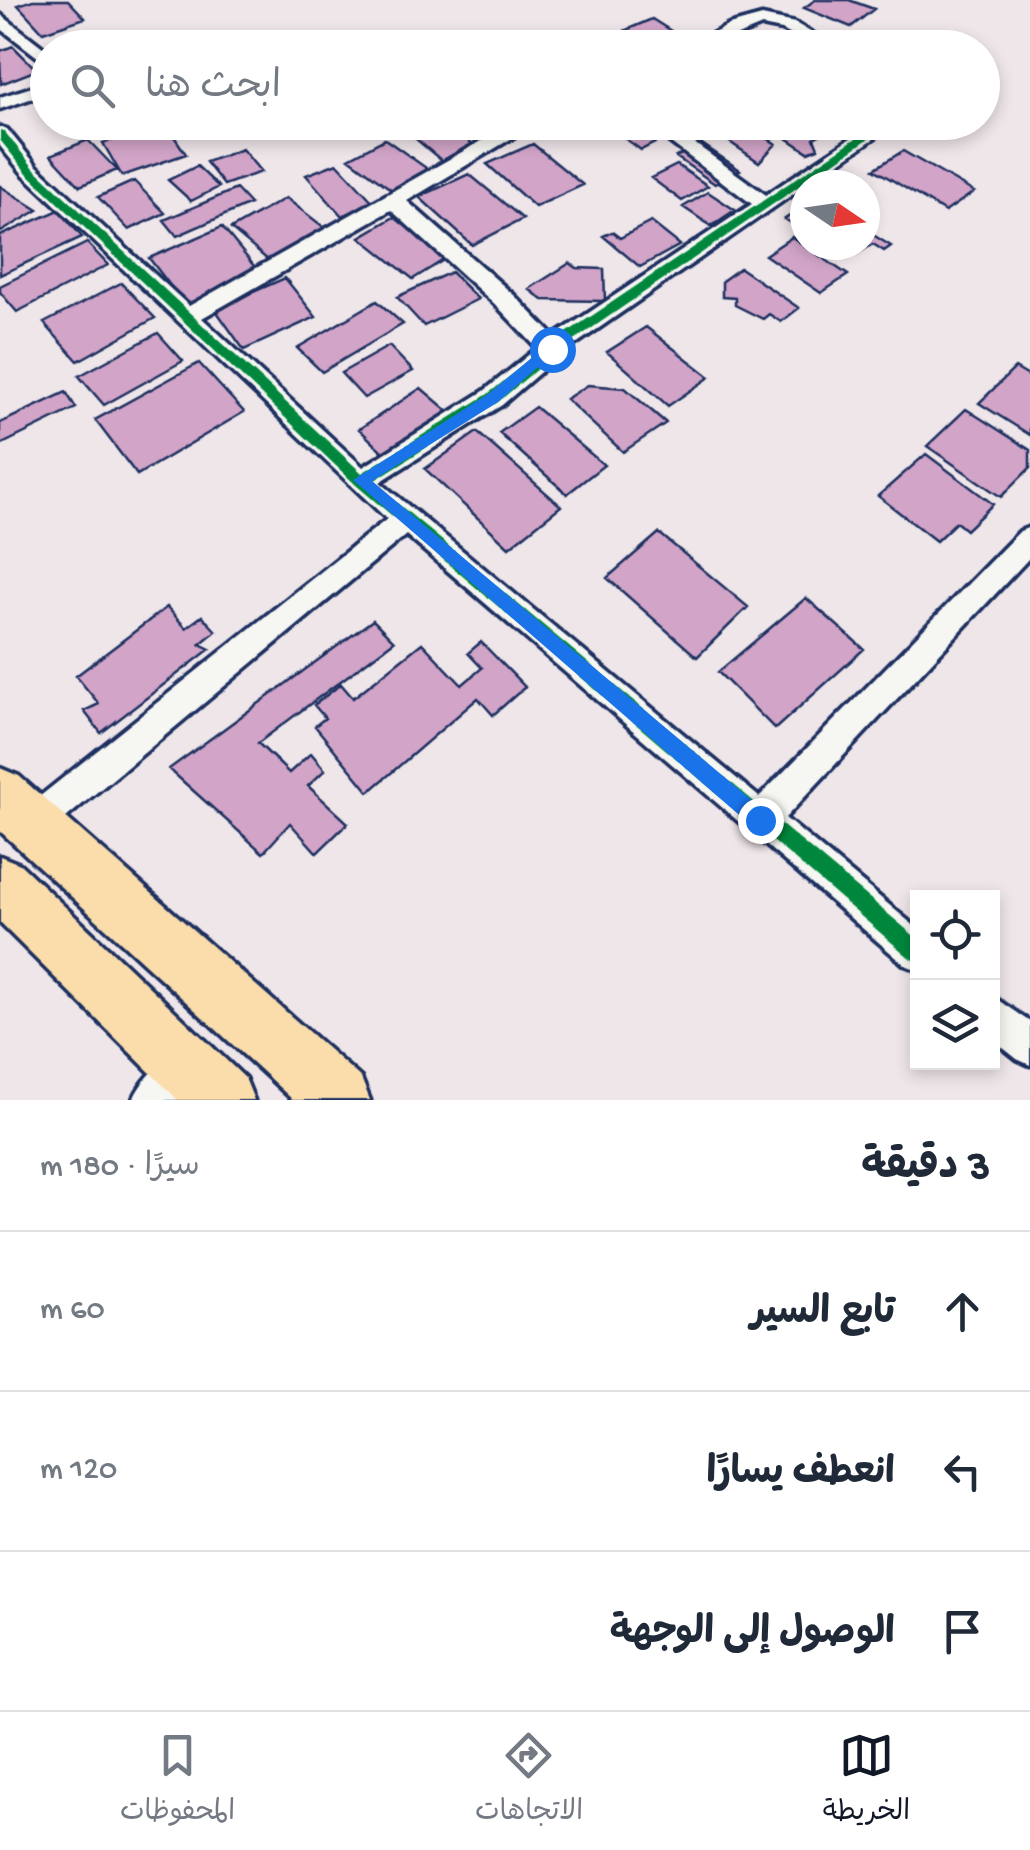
<!DOCTYPE html>
<html lang="ar">
<meta charset="utf-8">
<style>
body{margin:0;font-family:"Gochi Hand","Playpen Sans Arabic",sans-serif;background:#f2f2f3;color:#1f2937;direction:rtl}
.controls{position:absolute;right:30px;bottom:30px;display:grid;overflow:hidden;border-radius:0px;box-shadow:0 5px 15px #0003}
.controls button{width:90px;height:90px;display:grid;place-items:center;padding:0;border:0;border-bottom:2px solid #e0e1e3;background:#fff;color:#1f2937;font:50px sans-serif}
.compass{position:absolute;left:790px;top:170px;width:90px;height:90px;border-radius:50%;background:#fff;box-shadow:0 5px 15px #0003;rotate:103deg}
.stop{position:absolute;width:30px;height:30px;margin:-22px;border:8px solid #1a73e8;border-radius:50%;background:#fff}
.stop.end{background:#1a73e8;border-color:#fff;box-shadow:0 2px 10px #0008}
.list{margin:0;padding:0;list-style:none}
h2{display:flex;justify-content:space-between;align-items:center;height:130px;margin:0;padding:0 40px;font-size:42px}
h2 small{font-size:32px;font-weight:400;color:#747a83}
.list li{display:grid;grid-template-columns:65px 1fr auto;gap:30px;align-items:center;box-sizing:border-box;height:160px;padding:0 40px;border-top:2px solid #e0e1e3}
.list b{display:block;font-size:38px;white-space:nowrap}
.list em{font-size:32px;font-style:normal;color:#747a83}
.icon{flex:none;width:55px;height:55px;fill:none;stroke:currentColor;stroke-width:2;stroke-linecap:round;stroke-linejoin:round}
.map{position:relative;flex:none;width:1030px;height:1100px;overflow:hidden;direction:ltr}
.search{position:absolute;background:#fff;box-shadow:0 5px 15px #0003;left:30px;right:30px;top:30px;height:110px;display:flex;align-items:center;gap:25px;box-sizing:border-box;padding:0 35px;border-radius:55px;color:#747a83;font-size:38px}
.sheet{height:610px;background:#fff}
nav{display:flex;justify-content:space-around;align-items:center;box-sizing:border-box;height:140px;border-top:2px solid #e0e1e3;background:#fff;font-size:28px;color:#747a83}
nav a{display:grid;justify-items:center;gap:5px}
nav .on{color:#111827}
.map>svg:first-child{display:block}
.building{fill:#d2a5c8;stroke:#1b2f5e;stroke-width:2.5}
.lines{fill:none;stroke-linecap:round;stroke-linejoin:round}
.street-casing{stroke:#1b2f5e;stroke-width:7}
.primary-casing{stroke:#1b2f5e;stroke-width:7}
.street{fill:#f6f6f2;fill-rule:evenodd}
.primary{fill:#faddab;fill-rule:evenodd}
.cycleway-casing{stroke:#f6f6f2;stroke-width:6}
.cycleway{fill:#00873e;fill-rule:evenodd}
.route{fill:#1a73e8}
</style>
<div class="map">
<svg width="1030" height="1100" viewBox="0 0 1030 1100">
<rect width="100%" height="100%" fill="#efe6ea"/>
<filter id="ink" filterUnits="userSpaceOnUse"><feTurbulence type="fractalNoise" baseFrequency=".01" numOctaves="2"/><feDisplacementMap in="SourceGraphic" scale="20" xChannelSelector="R" yChannelSelector="G"/><feConvolveMatrix kernelMatrix="1 2 1 2 8 2 1 2 1" color-interpolation-filters="sRGB"/></filter>
<g filter="url(#ink)">
<path class="building" d="M33,0H68L85,18L43,32L18,5Z
M815,0H849L874,9L851,27L804,8Z
M652,19L687,41L672,48H653L626,30Z
M13,46L37,70L1,84L0,51Z
M432,122H446L475,146L442,161L409,133Z
M666,122L678,131L641,150L603,123Z
M727,122H743L776,144L759,162L712,130Z
M763,122H802L821,134L814,138L818,148L808,152Z
M165,123L186,154L122,176L103,143Z
M385,139L429,170L392,190L349,158Z
M88,140L117,170L80,186L51,155Z
M533,144L583,185L535,207L487,164Z
M702,144L740,170L715,184L676,157Z
M242,149L261,172L224,185L206,162Z
M903,151L974,192L945,212L874,169Z
M337,163L374,203L342,216L306,175Z
M677,165L708,186L682,201L651,178Z
M197,166L219,187L191,201L168,180Z
M469,174L523,219L472,245L419,197Z
M134,181L165,213L129,230L98,197Z
M0,186L38,210L1,232L0,231Z
M236,189L250,204L177,236L164,220Z
M708,192L735,210L711,226L683,207Z
M286,198L325,228L269,261L231,229Z
M805,206V232L785,219Z
M59,210L82,237L0,275V236Z
M394,217L447,258L413,279L360,237Z
M651,222L680,245L640,267L603,236L612,232L620,238Z
M222,227L259,272L185,305L149,258Z
M865,230L891,246L884,251L873,244L857,254L843,245H865Z
M792,237L848,275L821,293L765,255Z
M87,243L108,265L17,312L0,292V286Z
M570,263L577,268L604,269L605,301L543,300L529,289Z
M740,268L799,308L781,322L769,314L763,319L735,305V298L722,297V281Z
M451,272L478,299L424,326L397,297Z
M285,278L316,317L244,350L215,309Z
M121,283L155,318L78,361L44,323Z
M377,301L403,324L322,372L297,348Z
M646,327L710,377L668,406L607,352Z
M158,333L183,361L104,405L79,376Z
M389,346L413,371L364,398L341,373Z
M199,363L244,412L137,475L95,420Z
M1015,368L1030,377V435L979,403Z
M588,385L625,388L666,423L623,452L566,399Z
M421,388L448,411L386,455L359,429Z
M66,392L76,408L0,445V423Z
M535,407L604,465L567,494L499,433Z
M966,409L1030,450V468L1001,497L927,446Z
M477,432L561,506L509,547L425,469Z
M926,454L993,504L966,530L956,522L936,541L878,496Z
M659,533L748,607L697,657L607,578Z
M806,598L864,649L775,729L718,672Z
M167,607L186,628L202,616L216,631L200,644L210,649L101,733L84,711L99,704L76,676Z
M373,620L394,641L258,743L289,773L311,753L325,770L308,786L348,823L317,853L290,823L263,853L169,769Z
M481,642L525,687L493,715L478,698L369,792L315,726L325,718L314,705L341,684L353,698L422,643L462,685L482,668L468,653Z"/>
<g class="lines">
<g class="street-casing">
<path id="street" d="M0,14L48,51V65L0,28Z
M762,16L795,23L838,48H816L782,30L762,26L708,48H685L729,25Z
M179,38L226,43L234,48H158Z
M48,82V93L0,109V97Z
M515,122H539L407,201L515,296L554,336L752,204L643,122H665L766,195L875,122H897L560,355L502,405L380,482L759,797L1020,531L1030,527V557L785,818L918,929V970L905,965L406,535L43,837L31,842L19,837L15,825L19,813L387,519L23,174L0,146V127L7,129L37,166L189,306ZM391,210L499,308L537,348L484,391L363,467L202,318Z
M992,996L1030,1022V1065L1017,1059L992,1039Z
M188,1048L201,1054L207,1067L201,1080L180,1100H133C142,1078 166,1057 188,1048Z"/>
</g>
<g class="primary-casing">
<path id="primary" d="M0,768L19,776L361,1078L370,1100H293L0,831Z
M0,856L20,864L245,1078L254,1100H178L0,923Z"/>
</g>
<use href="#street" class="street"/>
<use href="#primary" class="primary"/>
<g class="cycleway-casing">
<path id="cycleway" d="M880,122H893L557,352L498,402L372,482L918,939V961L911,959L356,485L26,172L0,140V130L4,131L34,168L362,473L488,394L547,346Z"/>
</g>
<use href="#cycleway" class="cycleway"/>
</g>
</g>
<path class="route" d="M547,345L559,349L498,402L372,481L767,813V827H753L353,480L488,394Z"/>
</svg>
<div class="controls">
<button><svg class="icon" aria-label="locate" viewBox="0 0 24 24"><circle cx="12" cy="12" r="6"/><path d="M12 2v4M12 18v4M2 12h4M18 12h4"/></svg></button>
<button><svg class="icon" aria-label="layers" viewBox="0 0 24 24"><path d="M12 4l9 5-9 5-9-5zM3 14l9 5 9-5"/></svg></button>
</div>
<svg class="compass" viewBox="-18 -18 36 36"><path d="M0-13l5 13h-10z" fill="#e53935"/><path d="M0 13l5-13h-10z" fill="#747a83"/></svg>
<div class="stop" style="left:552px;top:349px"></div>
<div class="stop end" style="left:760px;top:820px"></div>
<div class="search"><svg class="icon" aria-label="search" viewBox="0 0 24 24"><circle cx="10" cy="10" r="6"/><path d="M15 15l6 6"/></svg>ابحث هنا</div>
</div>
<section class="sheet">
<h2>3 دقيقة<small>سيرًا · 180 m</small></h2>
<ul class="list">
<li><svg class="icon" aria-label="ahead" viewBox="0 0 24 24"><path d="M12 20V5M6 11l6-6 6 6"/></svg><div><b>تابع السير</b></div><em>60 m</em></li>
<li><svg class="icon" aria-label="left" viewBox="0 0 24 24"><path d="M17 20v-9H6M10 6l-5 5 5 5"/></svg><div><b>انعطف يسارًا</b></div><em>120 m</em></li>
<li><svg class="icon" aria-label="arrive" viewBox="0 0 24 24"><path d="M6 21V4h12l-3 4 3 4H6"/></svg><div><b>الوصول إلى الوجهة</b></div></li>
</ul>
</section>
<nav>
<a class="on"><svg class="icon" aria-label="map" viewBox="0 0 24 24"><path d="M3 6l6-2 6 2 6-2v14l-6 2-6-2-6 2zM9 4v14M15 6v14"/></svg>الخريطة</a>
<a><svg class="icon" aria-label="directions" viewBox="0 0 24 24"><path d="M12 3l9 9-9 9-9-9zM9 14v-3h6M13 9l2 2-2 2"/></svg>الاتجاهات</a>
<a><svg class="icon" aria-label="saved" viewBox="0 0 24 24"><path d="M7 4h10v16l-5-4-5 4z"/></svg>المحفوظات</a>
</nav>
